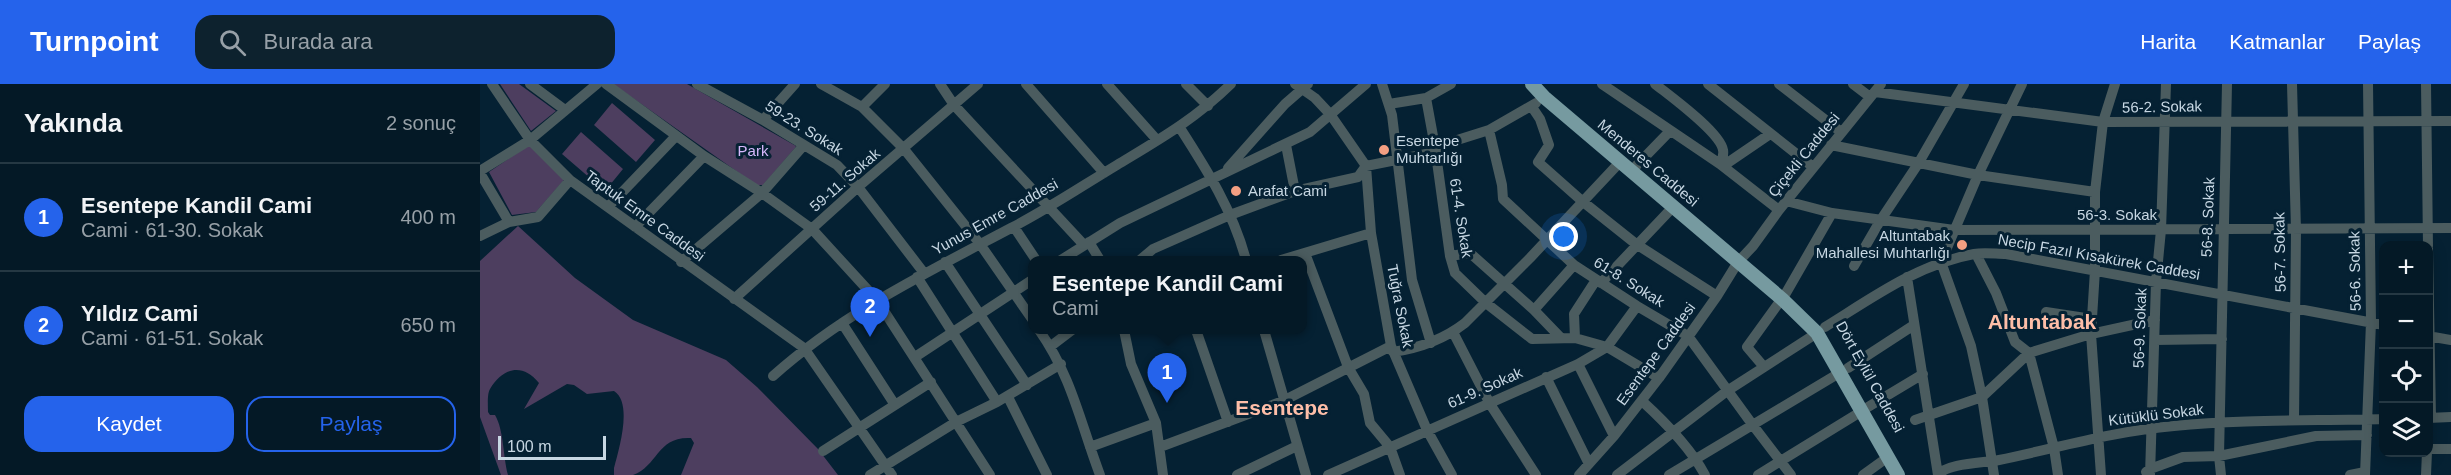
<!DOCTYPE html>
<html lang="tr">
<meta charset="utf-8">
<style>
body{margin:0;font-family:Helvetica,sans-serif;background:#0d222e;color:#f1f3f6}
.controls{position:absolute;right:18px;bottom:18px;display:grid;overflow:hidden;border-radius:12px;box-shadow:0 3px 15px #0003}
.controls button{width:54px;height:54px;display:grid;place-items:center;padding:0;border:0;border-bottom:2px solid #253843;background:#041926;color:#f1f3f6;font:30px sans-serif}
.scale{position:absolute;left:18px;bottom:15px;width:108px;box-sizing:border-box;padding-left:6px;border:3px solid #c7d7e3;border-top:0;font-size:16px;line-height:21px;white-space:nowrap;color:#c7d7e3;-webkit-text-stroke:4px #052133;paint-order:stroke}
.you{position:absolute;left:1084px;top:153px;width:21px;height:21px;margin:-15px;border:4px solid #fff;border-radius:50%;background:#1a73e8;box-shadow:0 0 0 9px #1a73e833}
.badge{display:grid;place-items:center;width:39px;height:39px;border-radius:50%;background:#2563eb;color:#fff;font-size:20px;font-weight:700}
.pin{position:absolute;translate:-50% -50px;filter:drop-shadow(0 2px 3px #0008)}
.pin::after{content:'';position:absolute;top:32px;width:21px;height:18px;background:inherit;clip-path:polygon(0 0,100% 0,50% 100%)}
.popup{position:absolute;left:548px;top:172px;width:279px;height:78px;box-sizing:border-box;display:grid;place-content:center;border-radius:12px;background:#041926;filter:drop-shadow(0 2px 4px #0005);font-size:20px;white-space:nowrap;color:#97a0a7}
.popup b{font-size:22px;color:#f1f3f6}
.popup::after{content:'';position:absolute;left:50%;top:100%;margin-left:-12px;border:12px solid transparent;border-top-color:#041926}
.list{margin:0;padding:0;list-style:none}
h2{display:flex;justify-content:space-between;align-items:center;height:78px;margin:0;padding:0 24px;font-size:26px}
h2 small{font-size:20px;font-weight:400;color:#97a0a7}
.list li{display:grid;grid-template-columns:39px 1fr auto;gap:18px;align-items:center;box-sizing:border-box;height:108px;padding:0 24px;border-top:2px solid #253843}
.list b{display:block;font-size:22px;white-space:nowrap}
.list p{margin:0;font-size:20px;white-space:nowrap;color:#97a0a7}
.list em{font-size:20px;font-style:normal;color:#97a0a7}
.actions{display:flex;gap:12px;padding:18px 24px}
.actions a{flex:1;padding:14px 0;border:2px solid #2563eb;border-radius:18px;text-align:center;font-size:21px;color:#2563eb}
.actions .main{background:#2563eb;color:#fff}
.icon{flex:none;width:33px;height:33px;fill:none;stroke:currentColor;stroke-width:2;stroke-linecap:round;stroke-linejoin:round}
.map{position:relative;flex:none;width:1971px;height:391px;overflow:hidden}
header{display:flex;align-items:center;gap:36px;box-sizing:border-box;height:84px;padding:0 30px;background:#2563eb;color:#fff}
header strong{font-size:28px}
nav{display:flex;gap:33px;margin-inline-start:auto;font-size:21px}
.search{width:420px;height:54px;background:#0d222e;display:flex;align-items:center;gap:15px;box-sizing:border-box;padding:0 21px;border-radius:18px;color:#97a0a7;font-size:22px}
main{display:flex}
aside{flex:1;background:#041926}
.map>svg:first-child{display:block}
.green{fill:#4d3e5f}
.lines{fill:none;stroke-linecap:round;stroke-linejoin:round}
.minor{stroke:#4b5c5f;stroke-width:10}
.major{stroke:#769aa0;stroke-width:14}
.poi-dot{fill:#f39f82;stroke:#052133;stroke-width:2}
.labels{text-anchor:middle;stroke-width:6;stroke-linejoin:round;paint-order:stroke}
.street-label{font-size:15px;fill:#c7d7e3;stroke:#052133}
.poi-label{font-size:15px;fill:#c7d7e3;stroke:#052133;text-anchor:start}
.park-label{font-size:15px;fill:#d6b8fc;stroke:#052133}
.district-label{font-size:21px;font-weight:bold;fill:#febea8;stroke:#052133}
</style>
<header>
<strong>Turnpoint</strong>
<div class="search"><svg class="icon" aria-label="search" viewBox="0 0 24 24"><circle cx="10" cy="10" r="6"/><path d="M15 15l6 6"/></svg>Burada ara</div>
<nav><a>Harita</a><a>Katmanlar</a><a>Paylaş</a></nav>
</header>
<main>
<aside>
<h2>Yakında<small>2 sonuç</small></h2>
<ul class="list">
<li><span class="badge">1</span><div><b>Esentepe Kandil Cami</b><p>Cami · 61-30. Sokak</p></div><em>400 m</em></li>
<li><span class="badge">2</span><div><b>Yıldız Cami</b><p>Cami · 61-51. Sokak</p></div><em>650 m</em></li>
</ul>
<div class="actions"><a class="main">Kaydet</a><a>Paylaş</a></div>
</aside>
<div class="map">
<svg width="1971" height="391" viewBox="0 0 1971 391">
<rect width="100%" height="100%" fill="#052133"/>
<path class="green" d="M20,0H39L76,27L51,47Z
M133,0H207L316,62L315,64L283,101H276Z
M132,19L175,56L156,78L114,41Z
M101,48L143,85L125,107L82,70Z
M50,60L84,96L56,128L32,131L9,88Z
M38,142L95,194L153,236L246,276L277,303L338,365L358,391H201L214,359L211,354C177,352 178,382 153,391C148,391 140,391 134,391V384C139,365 153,319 134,307L107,310L94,301L87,300L44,325L59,299C43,279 23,283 10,305C7,310 8,322 8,328L10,331H15C24,346 23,373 28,391H21L0,333V177Z"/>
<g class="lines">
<path class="minor" d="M12,0L50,56L90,96L324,264L412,391
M50,0L85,26
M126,0L224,72L282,109L332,145L397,216L510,391
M217,0L283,36L357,81L378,103L444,189
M341,0L382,23L424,65L500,160L552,235
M460,0L474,21L604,161
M546,0L624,89
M627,0L677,56
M706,0L728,22
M815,0L835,14L850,30L886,82L891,149L911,262L947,346L972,391
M902,0L912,31L932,196L951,259
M1122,0L1240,80L1299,126
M1175,0C1190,12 1240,48 1243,66C1244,71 1242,76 1240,80
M1228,0L1333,83
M1299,0L1361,48
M1373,0L1390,13
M1812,0L1816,146L1814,336
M1946,0L1948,162
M1395,8L1623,38L1971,37
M946,14L955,63L970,172L975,189L1006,219L1052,255L1095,254L1127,263L1179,294
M909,20L946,14L971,0
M382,23L405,0
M1052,23L1060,35L1069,61L1058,78L1102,117L1156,160L1237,212
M283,36L315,0
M700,44C727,86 753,127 766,176
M1009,46L1022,101L1023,115L1094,181L1157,222L1208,252L1272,340L1311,391
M806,61L815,107
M1351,61L1498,91L1615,108
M955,63L1009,46L1056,19
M1156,82L1190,47
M1243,82L1290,50
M748,84L805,20L828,0
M0,87L50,56L117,0
M0,89L29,138
M1306,117L1352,129L1474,146L1971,144
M128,123L196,52
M155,143L224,72
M534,143L556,176
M0,152L29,138L58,133L90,96
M609,158L620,176
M1948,164L1951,334
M825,169L868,283L884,310L890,339L910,363L920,391
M1496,170L1516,209L1535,258L1549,269L1574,364L1578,391
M970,172L990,169L1054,226L1081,254
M581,176L640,139L830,48L886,0
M660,176L673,165L750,131L815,107L878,93L886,82L956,68
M801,176L891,149
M201,178L282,109L324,61
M465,178L547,301
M1374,182L1400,137L1438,80L1484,0
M437,193L517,318
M1427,193L1458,391
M1121,199L1193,123
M254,215L378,103L498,0
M1054,226L1094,181
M1566,228L1612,235
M362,239L415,321
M1345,243C1392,214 1438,180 1494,170C1504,168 1516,170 1526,170L1904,241
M559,246C592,293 600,338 620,391
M644,246L651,280L676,339L683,391
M716,246L748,338
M784,246L826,391
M973,248L1010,320L1056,391
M1948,252L1971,256
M1095,254L1094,230L1116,196
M1675,256L1742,255
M571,262L592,246
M913,268C940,264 963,256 985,239L1050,174L1140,78
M435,273L552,196
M1098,280L1134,352
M1284,283L1267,263L1306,209L1352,129
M1368,284L1434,241
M293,292C363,229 448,188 531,144C568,125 602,102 637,81C680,55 714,36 751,0
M1066,293L1109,380
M528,313L567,391
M1162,317C1185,338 1210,363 1225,391
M1388,323L1443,290
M1948,334L1971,333
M1435,336L1502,313L1549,269L1611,250L1675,236
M610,363L676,339
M680,363L803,317L911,262
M1948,365H1971
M343,367L451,298
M1666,388L1670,385L1703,373L1739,372L1836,352L1887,351
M390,391L476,338L517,318L581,280
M757,391L817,362
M848,391L1098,280L1127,263L1157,222
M1099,391L1134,352L1179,294L1237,212L1258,178L1273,162L1299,126L1401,0
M1137,391L1247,307L1337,249
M1189,391L1361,288
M1278,391L1382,327
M1383,391L1408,373
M1458,391C1467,379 1504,379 1519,376C1577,364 1634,347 1694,342C1763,335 1833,337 1904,335
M1514,391L1502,313L1491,262L1461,178L1498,91L1542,0
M1621,391L1611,250L1615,186V108L1623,38L1635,0
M1670,391L1676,198L1681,146L1686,0
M1741,391L1739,372L1747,0
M1870,391L1885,388
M1885,391L1891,238L1888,0
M1946,391L1947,368"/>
<path class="major" d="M1052,0L1064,13L1302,215L1337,249L1418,391"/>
</g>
<g class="poi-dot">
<circle cx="904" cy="66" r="6"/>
<circle cx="756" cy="107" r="6"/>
<circle cx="1482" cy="161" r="6"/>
</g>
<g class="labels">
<g class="street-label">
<text transform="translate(1682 23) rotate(-1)" y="5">56-2. Sokak</text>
<text transform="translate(324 44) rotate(32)" y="5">59-23. Sokak</text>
<text transform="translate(1324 71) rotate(-51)" y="5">Çiçekli Caddesi</text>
<text transform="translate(1168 79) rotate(40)" y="5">Menderes Caddesi</text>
<text transform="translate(365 96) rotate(-41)" y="5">59-11. Sokak</text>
<text x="1637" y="136">56-3. Sokak</text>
<text transform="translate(165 132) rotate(36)" y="5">Taptuk Emre Caddesi</text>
<text transform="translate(515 133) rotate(-29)" y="5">Yunus Emre Caddesi</text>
<text transform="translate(1728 133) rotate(-88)" y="5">56-8. Sokak</text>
<text transform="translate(981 134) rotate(81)" y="5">61-4. Sokak</text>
<text transform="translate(1800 168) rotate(-91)" y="5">56-7. Sokak</text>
<text transform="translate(1619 173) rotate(10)" y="5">Necip Fazıl Kısakürek Caddesi</text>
<text transform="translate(1875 187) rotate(-91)" y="5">56-6. Sokak</text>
<text transform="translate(1149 198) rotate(32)" y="5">61-8. Sokak</text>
<text transform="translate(920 222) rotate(79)" y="5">Tuğra Sokak</text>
<text transform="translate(1660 244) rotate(-88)" y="5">56-9. Sokak</text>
<text transform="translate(1176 270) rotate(-54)" y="5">Esentepe Caddesi</text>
<text transform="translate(1390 293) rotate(61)" y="5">Dört Eylül Caddesi</text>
<text transform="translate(1005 304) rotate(-24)" y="5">61-9. Sokak</text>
<text transform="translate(1676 331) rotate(-7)" y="5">Kütüklü Sokak</text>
</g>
<g class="poi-label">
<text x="916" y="62">Esentepe<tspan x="916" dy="17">Muhtarlığı</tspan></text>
<text x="768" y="112">Arafat Cami</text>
<text x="1470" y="157" text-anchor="end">Altuntabak<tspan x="1470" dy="17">Mahallesi Muhtarlığı</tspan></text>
</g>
<g class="park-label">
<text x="273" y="72">Park</text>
</g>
<g class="district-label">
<text x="1562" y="245">Altuntabak</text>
<text x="802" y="331">Esentepe</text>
</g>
</g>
</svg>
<div class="controls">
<button>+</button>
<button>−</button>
<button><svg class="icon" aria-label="locate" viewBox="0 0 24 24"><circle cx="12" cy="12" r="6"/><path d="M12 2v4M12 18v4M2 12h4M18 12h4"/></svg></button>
<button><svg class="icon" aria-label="layers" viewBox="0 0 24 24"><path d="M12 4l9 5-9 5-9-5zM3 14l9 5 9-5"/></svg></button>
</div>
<div class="scale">100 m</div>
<div class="you"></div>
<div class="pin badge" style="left:687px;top:319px">1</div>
<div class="popup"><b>Esentepe Kandil Cami</b>Cami</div>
<div class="pin badge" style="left:390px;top:253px">2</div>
</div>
</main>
